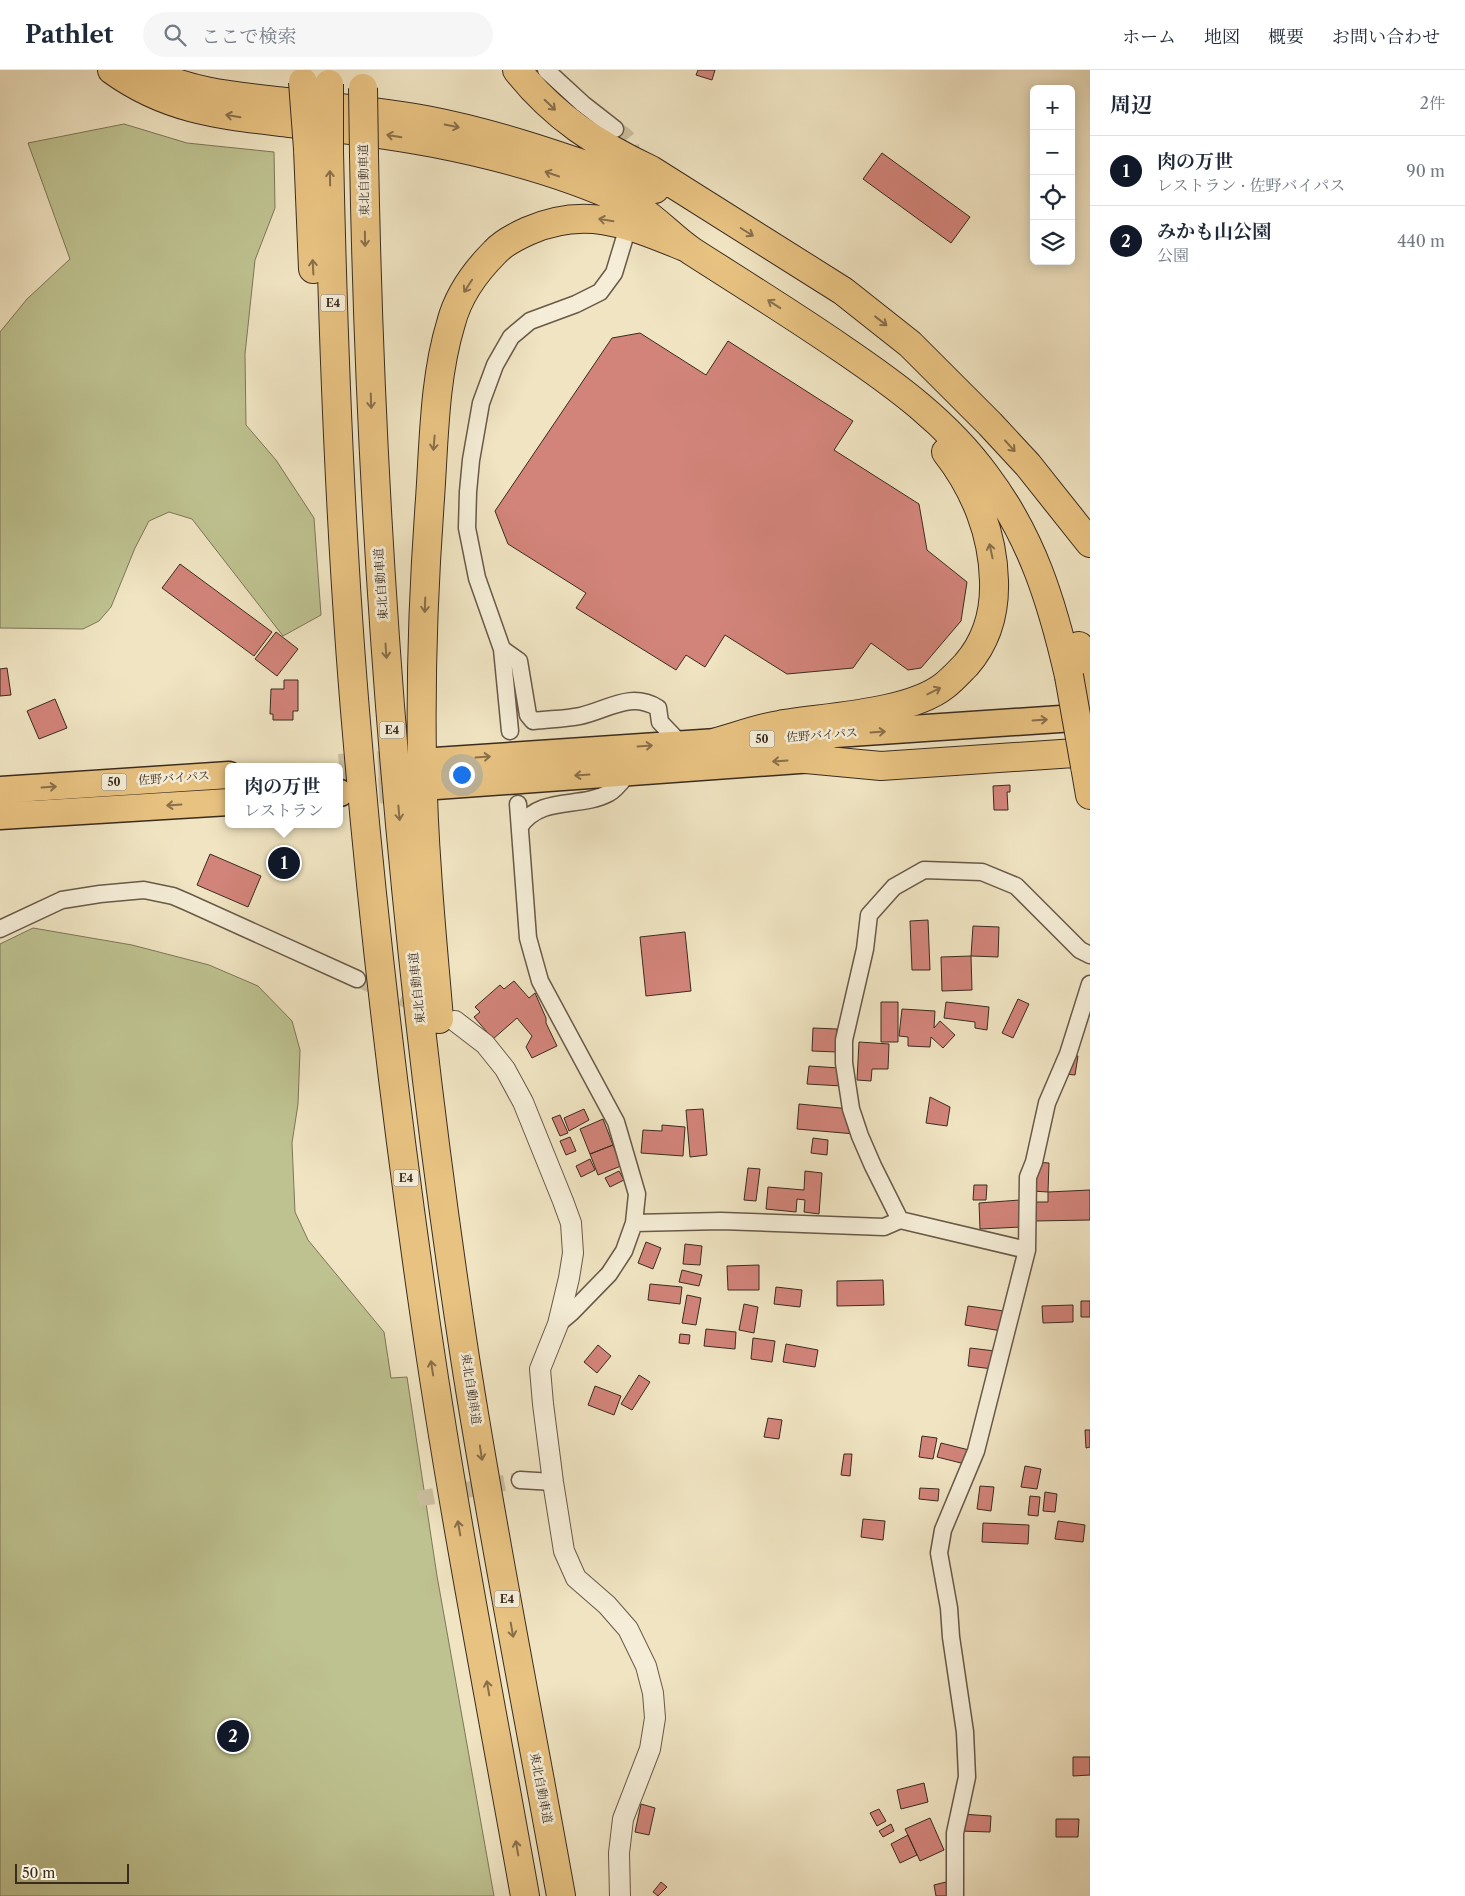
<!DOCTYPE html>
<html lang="ja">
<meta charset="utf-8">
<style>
body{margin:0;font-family:"Libre Caslon Text","Noto Serif JP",serif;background:#f6f6f7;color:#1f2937}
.controls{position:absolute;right:15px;top:15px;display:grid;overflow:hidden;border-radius:8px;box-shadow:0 2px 12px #0003}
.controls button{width:45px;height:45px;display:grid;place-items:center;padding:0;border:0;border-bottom:1px solid #e0e1e3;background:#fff;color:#1f2937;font:25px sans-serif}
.scale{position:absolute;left:15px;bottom:12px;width:114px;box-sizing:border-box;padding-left:5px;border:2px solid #3a2b1f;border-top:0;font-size:14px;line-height:18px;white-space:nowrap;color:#3a2b1f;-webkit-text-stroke:4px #f5edd7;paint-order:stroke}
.you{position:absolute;left:461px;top:704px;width:18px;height:18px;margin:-12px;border:4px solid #fff;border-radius:50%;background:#1a73e8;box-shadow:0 0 0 8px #1a73e833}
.badge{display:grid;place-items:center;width:32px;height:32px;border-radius:50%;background:#111827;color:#fff;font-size:16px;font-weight:700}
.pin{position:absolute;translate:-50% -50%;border:2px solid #fff;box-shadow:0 1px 5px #0006}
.popup{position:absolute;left:225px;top:693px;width:118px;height:65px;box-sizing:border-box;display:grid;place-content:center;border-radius:8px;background:#fff;filter:drop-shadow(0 1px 4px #0005);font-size:16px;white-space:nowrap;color:#747a83}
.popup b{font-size:19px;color:#1f2937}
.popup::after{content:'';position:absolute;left:50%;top:100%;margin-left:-10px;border:10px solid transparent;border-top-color:#fff}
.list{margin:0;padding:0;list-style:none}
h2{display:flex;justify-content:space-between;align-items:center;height:65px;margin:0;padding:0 20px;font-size:21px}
h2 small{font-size:16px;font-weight:400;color:#747a83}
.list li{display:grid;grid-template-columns:32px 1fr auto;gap:15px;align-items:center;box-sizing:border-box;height:70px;padding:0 20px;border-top:1px solid #e0e1e3}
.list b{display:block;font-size:19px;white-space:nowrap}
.list p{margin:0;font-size:16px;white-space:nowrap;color:#747a83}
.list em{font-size:16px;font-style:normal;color:#747a83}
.icon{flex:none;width:28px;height:28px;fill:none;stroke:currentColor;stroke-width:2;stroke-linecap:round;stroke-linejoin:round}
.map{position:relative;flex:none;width:1090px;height:1826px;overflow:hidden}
header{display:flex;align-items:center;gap:30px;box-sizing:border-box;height:70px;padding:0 25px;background:#fff;border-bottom:1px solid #e0e1e3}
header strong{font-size:24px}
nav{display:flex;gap:28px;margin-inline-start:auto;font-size:18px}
.search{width:350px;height:45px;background:#f6f6f7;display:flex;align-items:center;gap:12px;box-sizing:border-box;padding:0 18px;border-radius:28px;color:#747a83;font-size:19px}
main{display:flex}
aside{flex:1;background:#fff}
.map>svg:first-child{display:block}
.green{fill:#bec290;stroke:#7c7658}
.building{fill:#d2847a;stroke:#3a2b1f}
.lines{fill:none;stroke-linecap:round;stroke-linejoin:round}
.minor-tunnel{stroke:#ccbfa1;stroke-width:16;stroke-dasharray:16 8;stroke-linecap:butt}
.trunk-tunnel{stroke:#ccbfa1;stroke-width:26;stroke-dasharray:26 13;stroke-linecap:butt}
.minor-casing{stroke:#685948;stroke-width:19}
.tertiary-casing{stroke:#685948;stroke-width:22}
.trunk-casing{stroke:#3a2b1f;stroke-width:29}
.motorway-casing{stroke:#3a2b1f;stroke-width:30}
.minor{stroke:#f5edd7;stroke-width:16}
.tertiary{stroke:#f5edd7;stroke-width:20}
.trunk{stroke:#e8c281;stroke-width:26}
.motorway{stroke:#e8c281;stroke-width:28}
.motorway-bridge-casing{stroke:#3a2b1f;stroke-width:30;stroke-linecap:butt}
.motorway-bridge{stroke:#e8c281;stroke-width:28}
.oneway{stroke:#886f4b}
.labels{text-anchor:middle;stroke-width:5;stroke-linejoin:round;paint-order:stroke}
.shield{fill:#f5edd7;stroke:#726556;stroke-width:1}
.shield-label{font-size:11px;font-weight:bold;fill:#3a2b1f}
.street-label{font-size:12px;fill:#3a2b1f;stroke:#f5edd7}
</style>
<header>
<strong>Pathlet</strong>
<div class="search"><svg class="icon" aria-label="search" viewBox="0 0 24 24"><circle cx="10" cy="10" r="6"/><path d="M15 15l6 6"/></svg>ここで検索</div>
<nav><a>ホーム</a><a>地図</a><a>概要</a><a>お問い合わせ</a></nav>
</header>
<main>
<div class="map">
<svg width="1090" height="1826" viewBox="0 0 1090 1826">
<rect width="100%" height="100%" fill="#f0e4c2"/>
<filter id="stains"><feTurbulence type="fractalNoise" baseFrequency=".004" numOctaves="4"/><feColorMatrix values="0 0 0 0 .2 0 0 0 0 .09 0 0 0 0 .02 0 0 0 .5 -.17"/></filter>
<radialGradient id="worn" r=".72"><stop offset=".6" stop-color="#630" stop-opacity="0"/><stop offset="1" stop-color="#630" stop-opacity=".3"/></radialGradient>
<path class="green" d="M124,54L187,73L274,82L275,138L255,190L245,284L246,355L276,390L314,448L321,545L283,566L192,449L169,442L149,451L135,478L111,537L99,551L83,559L0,558V262L27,229L70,189L28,73Z
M33,858L132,875L209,895L258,916L292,951L300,980L298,1034L292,1073L295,1142L308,1170L384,1262L391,1308L407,1307L437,1506L494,1826H0V874Z"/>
<path class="building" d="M698,0H715L712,10L696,5Z
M882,83L970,147L951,173L863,109Z
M640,263L706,305L728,271L853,351L834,380L919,434L927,480L967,512L961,551L921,598L908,600L871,573L853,598L787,604L725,565L705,597L686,585L676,600L576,538L586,523L508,474L495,441L612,268Z
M180,494L272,562L254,586L162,518Z
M276,562L298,579L277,606L255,589Z
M7,598L11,625L0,626V599Z
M284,610H298V641H293V650H273V644H270L271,619H284Z
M55,629L67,658L39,669L27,641Z
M1010,715V722H1007L1008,740H994L993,716Z
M210,784L261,806L248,837L197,815Z
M928,850L930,900H912L910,851Z
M973,856L999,857L998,887L971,886Z
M685,862L691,921L646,926L640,867Z
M971,886L972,920L942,921L941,887Z
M514,911L529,928L535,923L546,948V953L557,976L532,988L526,977L532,966L517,948L493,969L474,947L480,942L475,937L500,915L504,919Z
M1018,929L1029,934L1013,968L1002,963Z
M881,932H898V972H881Z
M946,932L989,937L987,960L975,958V952L944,948Z
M902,939L935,941L934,958L940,951L955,965L943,978L931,967L930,977L908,976V967L899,966Z
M813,958L837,959V982L812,981Z
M859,972L889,974L888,999H872L871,1011L857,1010Z
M1068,984L1078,986L1075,1005L1065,1004Z
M809,996L839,998L842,1016L807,1014Z
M930,1027L950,1037L947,1056L926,1053Z
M799,1034L851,1039L855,1064L797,1059Z
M584,1039L589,1050L569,1061L564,1048Z
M703,1039L707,1085L690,1087L686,1040Z
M560,1045L568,1063L560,1066L552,1048Z
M603,1049L613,1075L590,1084L580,1059Z
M662,1055L685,1057L683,1086L641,1083L643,1060L662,1061Z
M570,1067L576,1081L566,1085L560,1071Z
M813,1068L828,1070L827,1085L811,1083Z
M613,1075L621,1096L598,1105L590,1084Z
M590,1089L595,1100L581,1107L576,1096Z
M1034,1092L1049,1093L1048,1122L1032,1121Z
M748,1098L760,1099L756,1131L744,1130Z
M619,1101L624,1110L610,1117L605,1108Z
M805,1101L822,1103L819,1144L804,1142L805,1130L797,1129L796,1142L766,1139L768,1117L804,1120Z
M974,1115H987L986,1130H973Z
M1090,1120V1150L1035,1151V1132H1048V1122Z
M1020,1130L1021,1157L980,1159L979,1133Z
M646,1172L661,1178L653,1199L638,1193Z
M685,1174L702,1176L700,1195L683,1194Z
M759,1195V1220H728L727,1196Z
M682,1200L702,1205L699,1216L679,1212Z
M883,1210L884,1235L837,1236V1211Z
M650,1214L682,1217L680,1234L648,1230Z
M776,1217L802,1220L800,1237L774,1234Z
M687,1225L701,1228L696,1255L682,1253Z
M1081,1231H1090V1247H1081Z
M744,1234L758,1237L754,1263L739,1260Z
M1073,1235V1252L1043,1253L1042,1236Z
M968,1236L1004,1241L1002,1261L965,1255Z
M706,1259L736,1262L735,1279L704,1276Z
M680,1264L690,1265L689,1274L679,1273Z
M753,1268L775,1271L772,1292L751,1289Z
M786,1274L818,1280L815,1297L783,1292Z
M598,1275L611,1286L597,1303L584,1292Z
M970,1278L995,1281L993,1299L968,1296Z
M639,1305L650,1312L632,1340L621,1334Z
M595,1316L621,1326L614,1345L588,1335Z
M768,1348L782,1350L779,1369L764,1367Z
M1085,1360H1090V1377L1086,1378Z
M922,1366L937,1368L933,1389L919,1387Z
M941,1373L969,1380L965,1394L937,1387Z
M844,1384H852L850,1406L841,1405Z
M1025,1396L1041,1399L1037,1419L1021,1417Z
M980,1416L994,1417L991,1441L977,1439Z
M920,1418L939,1419L938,1431L919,1429Z
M1045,1422L1057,1424L1055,1442L1043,1441Z
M1030,1426L1040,1427L1038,1446L1028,1445Z
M863,1449L885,1451L883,1470L861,1467Z
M1058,1451L1085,1455L1083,1472L1055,1469Z
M983,1453L1029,1455L1028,1474L982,1472Z
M1073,1687H1090V1705L1073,1706Z
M924,1713L928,1732L901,1739L897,1720Z
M641,1734L655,1738L649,1765L635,1762Z
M879,1739L886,1751L877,1756L870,1743Z
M961,1744L991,1746L990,1762L960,1761Z
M930,1748L944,1780L920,1791L905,1759Z
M1056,1749H1079L1078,1767H1056Z
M891,1754L894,1761L883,1767L879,1761Z
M908,1765L917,1785L900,1793L891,1774Z
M661,1812L667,1817L658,1826L653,1822Z
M946,1812L949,1826H936L934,1815Z"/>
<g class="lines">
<path class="minor-tunnel" d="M615,59C635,70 632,75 630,96
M357,909L423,937
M418,1429L520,1410"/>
<path class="trunk-tunnel" d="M339,697L416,692
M340,723L418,718"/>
<g class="minor-casing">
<path id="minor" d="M546,0L583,34L615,59
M502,579L519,591L528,645L533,651C549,649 565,649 580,646C608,640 630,621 658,638L660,652L681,674
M510,661L502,579L477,508L467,458L468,422L471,390L481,333L495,295L511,267L530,251L576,234L600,222L614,203L624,170
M518,734L528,868L540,911L616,1052L637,1124L634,1153L624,1181L609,1204L571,1243L558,1254
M520,756C542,725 579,739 609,723C617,719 624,708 630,701
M0,859L62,830L100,824L144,820L173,826L187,832L357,909
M900,1150L873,1096L860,1066L851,1039L844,993V970L865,879L869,845L894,817L924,800L982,802L1016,816L1080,880L1090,885
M634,1153L721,1151L884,1157L900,1150L1027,1180
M520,1410L553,1412
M955,1826V1763L967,1707L965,1662L951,1567L949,1538L939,1483L943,1460L976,1381L1027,1180L1028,1107L1034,1092L1047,1033L1068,984L1090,914"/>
</g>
<g class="tertiary-casing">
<path id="tertiary" d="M455,951L485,974L505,999L523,1032L563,1131L571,1153L573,1183L569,1208L558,1254L540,1299L543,1334L553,1412L564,1481L576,1508L607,1535L628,1559L646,1596L653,1623L655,1648L650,1679L623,1749L619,1783L620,1826"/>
</g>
<g class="trunk-casing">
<path id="trunk" d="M435,691L1090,647
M436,716L827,688
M0,720L229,705
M339,723H340
M0,746L229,732"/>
</g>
<g class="motorway-casing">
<path id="motorway" d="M112,0C169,41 223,45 290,53C338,58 387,64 434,73C501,86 570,105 631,134C651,144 673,169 693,182C743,214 793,245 841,278C894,314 948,353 986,406C1032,467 1052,532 1069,606
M147,0C186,23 242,27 287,32C333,37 380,42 426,50C505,65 579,93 655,119
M517,0C554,47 598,75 651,100L843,221L910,274L990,354L1028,395L1090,473
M308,79L313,199
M329,81C333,276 340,470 357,664C373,854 396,1045 423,1234C451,1432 490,1629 525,1826
M364,85C371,488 404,890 465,1288C493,1468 529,1647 561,1826
M1079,576L1090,630
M717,672C738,666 759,658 779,655C825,647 908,644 944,616C952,610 959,602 966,595C987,571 995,542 994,511C993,464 975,419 946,382
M806,689L881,696L1090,682
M1085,696L1090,725
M439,949C435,900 430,850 427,801C418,678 421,552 430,429C434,371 434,309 451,253C458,226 476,201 495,182C503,173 517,166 528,161C587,135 630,155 685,177"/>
</g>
<use href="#minor" class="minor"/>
<use href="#tertiary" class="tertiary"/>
<use href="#trunk" class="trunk"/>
<use href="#motorway" class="motorway"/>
<g class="motorway-bridge-casing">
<path id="motorway-bridge" d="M303,12L308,79
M329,14V81
M363,18L364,85
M1069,606L1085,696"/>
</g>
<use href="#motorway-bridge" class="motorway-bridge"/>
</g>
<defs><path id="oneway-shaft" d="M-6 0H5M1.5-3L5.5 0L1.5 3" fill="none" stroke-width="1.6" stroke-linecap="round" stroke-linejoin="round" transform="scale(1.25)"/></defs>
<g class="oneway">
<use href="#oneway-shaft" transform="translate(550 35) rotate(44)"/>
<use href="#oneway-shaft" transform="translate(233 46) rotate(-171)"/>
<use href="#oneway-shaft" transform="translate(452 56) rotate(11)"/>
<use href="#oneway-shaft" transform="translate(394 66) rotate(-170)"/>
<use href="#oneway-shaft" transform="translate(552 104) rotate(-161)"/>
<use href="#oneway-shaft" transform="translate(330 108) rotate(-91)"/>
<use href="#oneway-shaft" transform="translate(606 150) rotate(-171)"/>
<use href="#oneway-shaft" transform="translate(747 162) rotate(32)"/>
<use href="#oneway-shaft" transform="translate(365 169) rotate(89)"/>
<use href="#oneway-shaft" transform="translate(313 197) rotate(-93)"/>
<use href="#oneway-shaft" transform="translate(468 216) rotate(123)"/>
<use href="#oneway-shaft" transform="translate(774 234) rotate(-147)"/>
<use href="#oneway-shaft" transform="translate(881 251) rotate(38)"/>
<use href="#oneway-shaft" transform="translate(371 331) rotate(88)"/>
<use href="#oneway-shaft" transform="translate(434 373) rotate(95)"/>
<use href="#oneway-shaft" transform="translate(1010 376) rotate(48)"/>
<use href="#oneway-shaft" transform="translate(991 481) rotate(-102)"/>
<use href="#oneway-shaft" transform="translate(425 535) rotate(92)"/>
<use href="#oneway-shaft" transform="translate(386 581) rotate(86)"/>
<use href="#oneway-shaft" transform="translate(934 621) rotate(-27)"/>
<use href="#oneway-shaft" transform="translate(1040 650) rotate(-4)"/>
<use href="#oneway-shaft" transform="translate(878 662) rotate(-4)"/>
<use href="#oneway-shaft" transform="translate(645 676) rotate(-4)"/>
<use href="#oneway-shaft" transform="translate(483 687) rotate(-4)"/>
<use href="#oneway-shaft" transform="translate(780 691) rotate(176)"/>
<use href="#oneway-shaft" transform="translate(582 705) rotate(176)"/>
<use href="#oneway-shaft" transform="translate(49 717) rotate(-4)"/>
<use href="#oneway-shaft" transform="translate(174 735) rotate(176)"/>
<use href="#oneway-shaft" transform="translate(399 743) rotate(85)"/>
<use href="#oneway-shaft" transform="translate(432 1298) rotate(-99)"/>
<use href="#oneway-shaft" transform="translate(481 1383) rotate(81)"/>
<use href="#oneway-shaft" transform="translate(459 1458) rotate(-100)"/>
<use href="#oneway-shaft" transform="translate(512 1560) rotate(80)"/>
<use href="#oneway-shaft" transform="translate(488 1618) rotate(-100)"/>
<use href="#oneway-shaft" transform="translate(517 1778) rotate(-100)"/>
</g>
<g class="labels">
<g class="shield">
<rect x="320.5" y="224.5" width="25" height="17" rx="4"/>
<rect x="379.5" y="651.5" width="25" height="17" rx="4"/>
<rect x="749.5" y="660.5" width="25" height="17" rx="4"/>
<rect x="101.5" y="703.5" width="25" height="17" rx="4"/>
<rect x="393.5" y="1099.5" width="25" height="17" rx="4"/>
<rect x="494.5" y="1520.5" width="25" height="17" rx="4"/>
</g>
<g class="shield-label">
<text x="333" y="237">E4</text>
<text x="392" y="664">E4</text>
<text x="762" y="673">50</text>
<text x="114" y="716">50</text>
<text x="406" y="1112">E4</text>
<text x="507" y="1533">E4</text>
</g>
<g class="street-label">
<text transform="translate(364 110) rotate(-91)" y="4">東北自動車道</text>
<text transform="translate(381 514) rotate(-94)" y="4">東北自動車道</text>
<text transform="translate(822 665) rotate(-4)" y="4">佐野バイパス</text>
<text transform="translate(174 708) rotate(-4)" y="4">佐野バイパス</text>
<text transform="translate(417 918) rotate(-96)" y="4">東北自動車道</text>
<text transform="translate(471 1319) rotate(81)" y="4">東北自動車道</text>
<text transform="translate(541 1718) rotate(79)" y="4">東北自動車道</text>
</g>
</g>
<rect width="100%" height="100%" filter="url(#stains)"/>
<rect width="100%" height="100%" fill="url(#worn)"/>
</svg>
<div class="controls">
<button>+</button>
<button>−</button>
<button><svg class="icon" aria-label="locate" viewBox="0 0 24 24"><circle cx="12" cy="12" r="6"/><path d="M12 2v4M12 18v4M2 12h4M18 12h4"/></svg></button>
<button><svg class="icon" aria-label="layers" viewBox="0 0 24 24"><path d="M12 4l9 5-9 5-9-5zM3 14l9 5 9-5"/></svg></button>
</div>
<div class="scale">50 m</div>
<div class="you"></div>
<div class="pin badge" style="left:284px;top:793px">1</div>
<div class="popup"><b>肉の万世</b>レストラン</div>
<div class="pin badge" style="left:233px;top:1666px">2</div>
</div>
<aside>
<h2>周辺<small>2件</small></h2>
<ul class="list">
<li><span class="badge">1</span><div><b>肉の万世</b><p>レストラン · 佐野バイパス</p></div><em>90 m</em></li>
<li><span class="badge">2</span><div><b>みかも山公園</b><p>公園</p></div><em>440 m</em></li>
</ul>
</aside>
</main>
